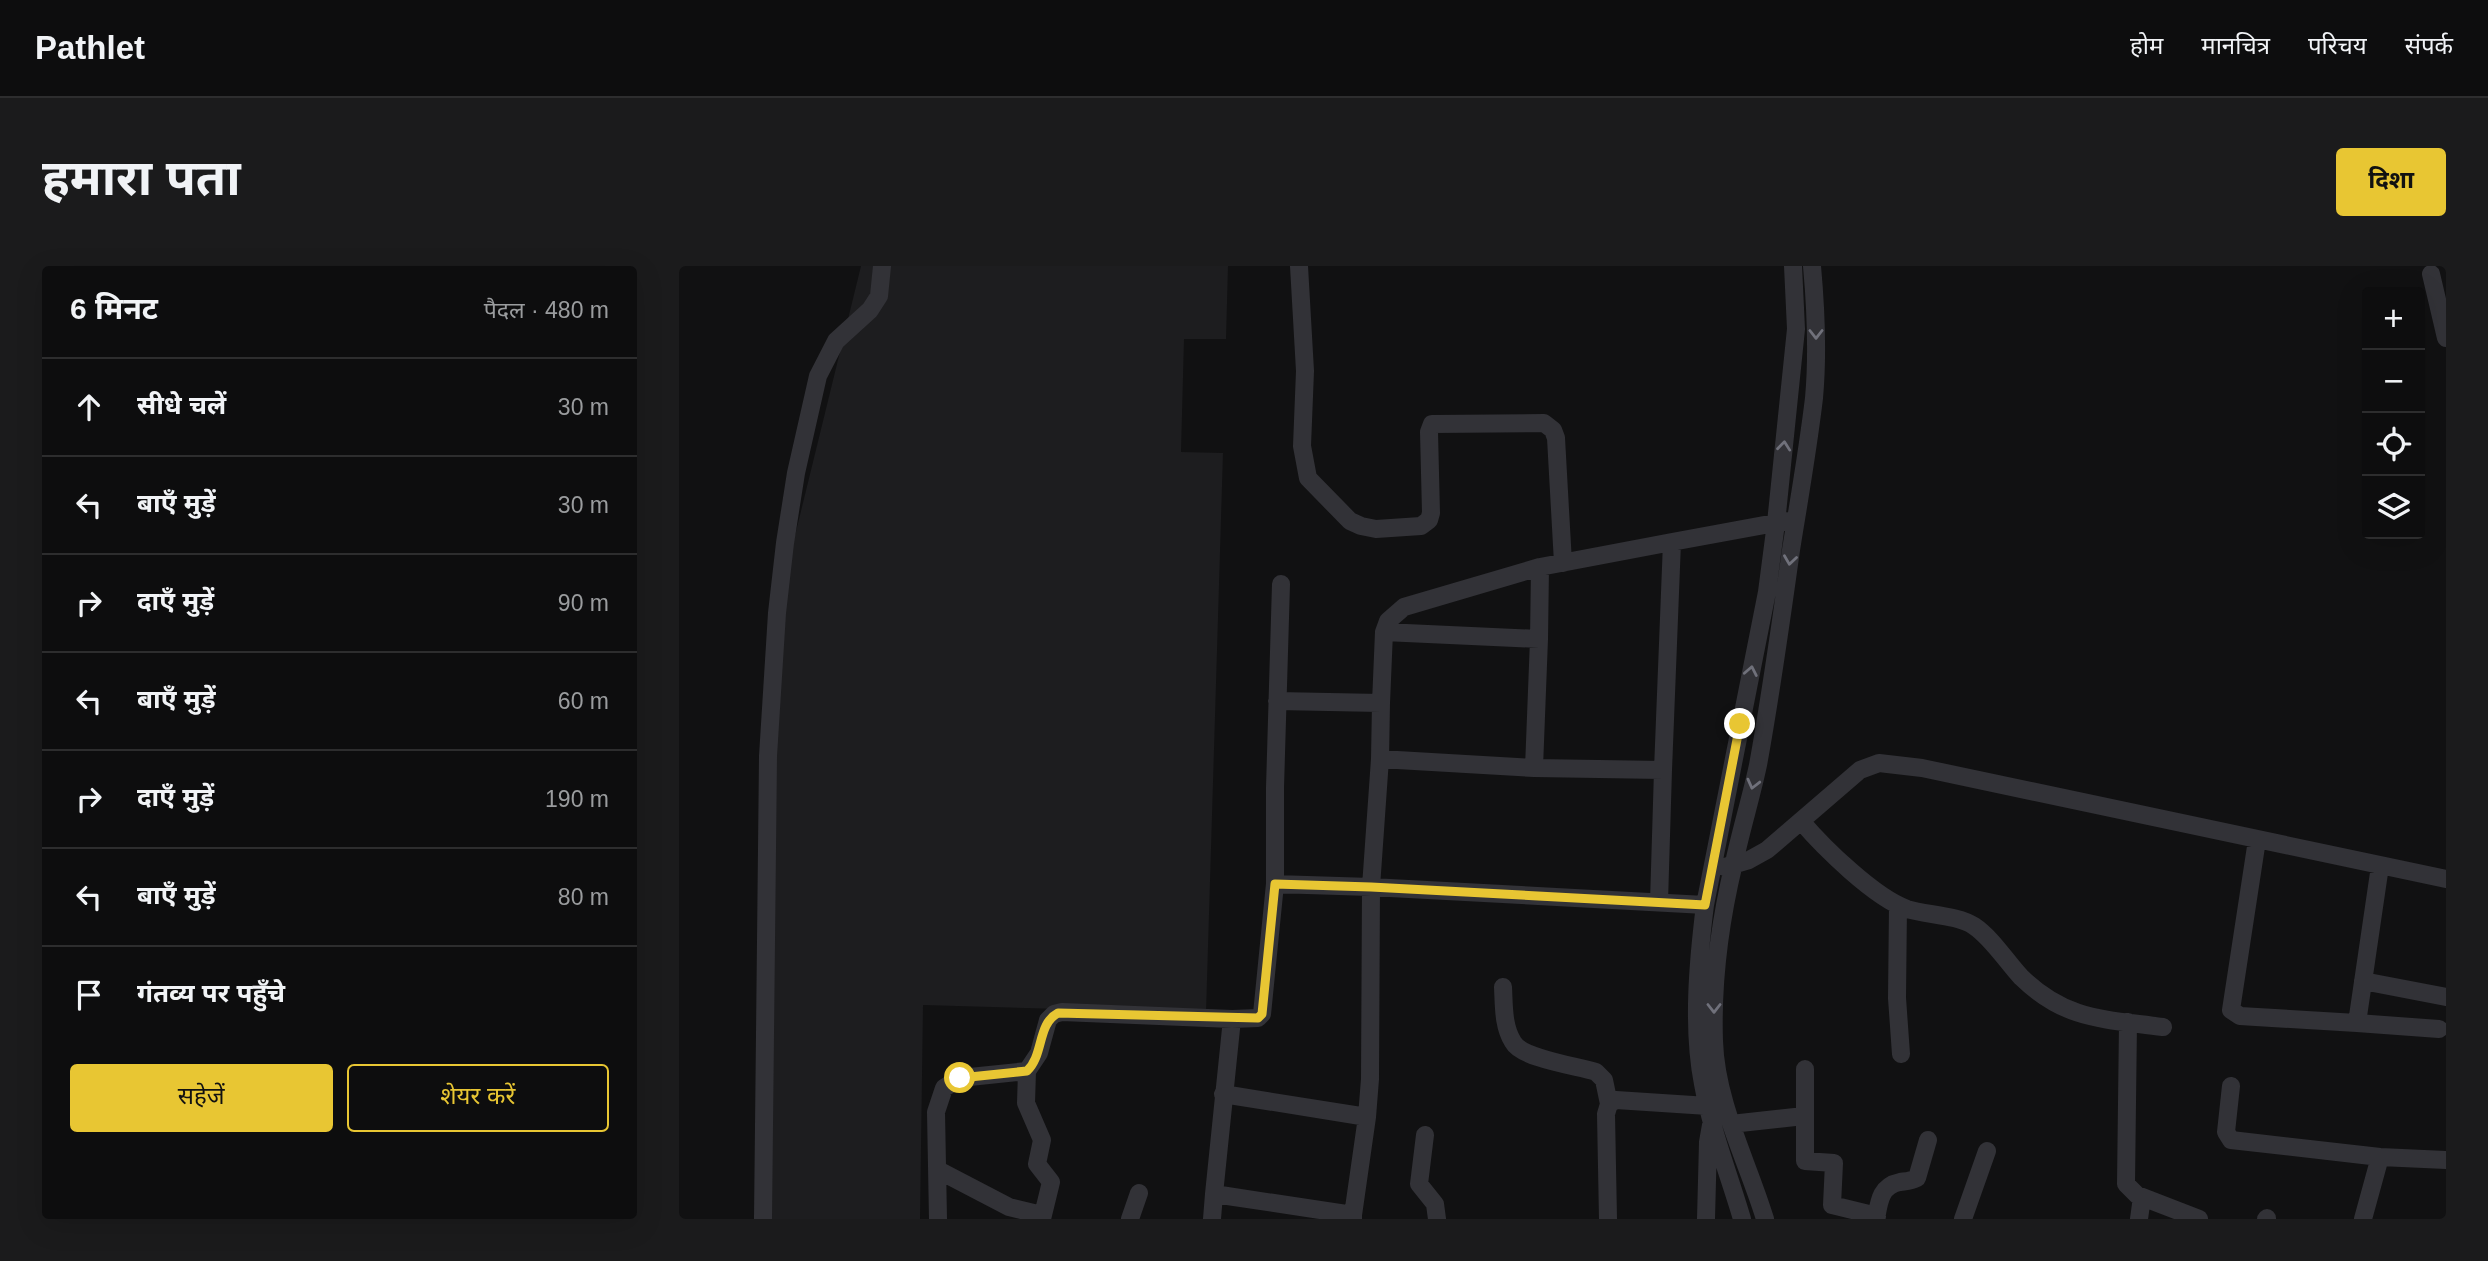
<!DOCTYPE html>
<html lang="hi">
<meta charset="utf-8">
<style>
body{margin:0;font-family:Helvetica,"Noto Sans Devanagari",sans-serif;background:#1b1b1c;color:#f1f3f6}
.controls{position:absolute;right:21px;top:21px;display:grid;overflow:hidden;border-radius:7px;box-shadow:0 7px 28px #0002}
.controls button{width:63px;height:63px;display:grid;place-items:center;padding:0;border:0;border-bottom:2px solid #2d2d2e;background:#0d0d0e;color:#f1f3f6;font:35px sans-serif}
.stop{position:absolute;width:21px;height:21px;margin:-16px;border:5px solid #e8c633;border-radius:50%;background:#fff}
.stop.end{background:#e8c633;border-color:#fff;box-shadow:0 2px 7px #0008}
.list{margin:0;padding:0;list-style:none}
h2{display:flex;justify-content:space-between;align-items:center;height:91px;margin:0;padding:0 28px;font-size:30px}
h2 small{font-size:23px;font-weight:400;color:#9a9c9e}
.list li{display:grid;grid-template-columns:46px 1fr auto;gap:21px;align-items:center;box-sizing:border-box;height:98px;padding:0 28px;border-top:2px solid #2d2d2e}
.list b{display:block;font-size:26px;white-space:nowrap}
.list em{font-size:23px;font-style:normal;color:#9a9c9e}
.actions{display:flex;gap:14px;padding:21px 28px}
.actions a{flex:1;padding:16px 0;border:2px solid #e8c633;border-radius:7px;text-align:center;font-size:24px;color:#e8c633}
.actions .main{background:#e8c633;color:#111}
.icon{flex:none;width:38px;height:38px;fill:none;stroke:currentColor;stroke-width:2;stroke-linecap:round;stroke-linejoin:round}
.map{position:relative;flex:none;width:1767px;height:953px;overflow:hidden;border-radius:7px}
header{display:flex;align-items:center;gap:42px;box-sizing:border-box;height:98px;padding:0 35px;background:#0d0d0e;border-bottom:2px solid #2d2d2e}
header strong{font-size:33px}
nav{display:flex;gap:38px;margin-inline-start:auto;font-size:24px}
.intro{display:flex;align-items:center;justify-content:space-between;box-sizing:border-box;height:168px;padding:0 42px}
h1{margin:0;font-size:49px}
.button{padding:18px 32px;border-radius:7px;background:#e8c633;color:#111;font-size:24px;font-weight:700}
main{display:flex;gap:42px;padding:0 42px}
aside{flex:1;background:#0d0d0e;border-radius:7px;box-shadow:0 7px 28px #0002}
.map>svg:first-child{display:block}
.built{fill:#1d1d1f}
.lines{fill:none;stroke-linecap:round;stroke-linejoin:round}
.minor{stroke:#323237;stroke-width:18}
.oneway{stroke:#70717b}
.route{stroke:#e8c633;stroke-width:9}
</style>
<header>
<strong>Pathlet</strong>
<nav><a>होम</a><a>मानचित्र</a><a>परिचय</a><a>संपर्क</a></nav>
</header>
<div class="intro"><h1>हमारा पता</h1><a class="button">दिशा</a></div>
<main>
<aside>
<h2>6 मिनट<small>पैदल · 480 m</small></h2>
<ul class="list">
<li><svg class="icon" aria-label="ahead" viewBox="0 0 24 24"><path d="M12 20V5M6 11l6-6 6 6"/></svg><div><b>सीधे चलें</b></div><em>30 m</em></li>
<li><svg class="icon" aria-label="left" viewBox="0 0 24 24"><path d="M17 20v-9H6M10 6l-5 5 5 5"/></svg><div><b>बाएँ मुड़ें</b></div><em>30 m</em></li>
<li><svg class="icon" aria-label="right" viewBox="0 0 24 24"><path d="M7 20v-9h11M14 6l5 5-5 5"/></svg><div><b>दाएँ मुड़ें</b></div><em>90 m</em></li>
<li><svg class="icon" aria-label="left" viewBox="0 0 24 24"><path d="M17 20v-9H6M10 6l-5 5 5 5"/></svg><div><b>बाएँ मुड़ें</b></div><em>60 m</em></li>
<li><svg class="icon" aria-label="right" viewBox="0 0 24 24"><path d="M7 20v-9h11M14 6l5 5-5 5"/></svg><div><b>दाएँ मुड़ें</b></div><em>190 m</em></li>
<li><svg class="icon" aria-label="left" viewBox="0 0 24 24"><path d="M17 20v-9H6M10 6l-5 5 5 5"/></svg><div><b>बाएँ मुड़ें</b></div><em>80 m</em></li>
<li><svg class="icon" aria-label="arrive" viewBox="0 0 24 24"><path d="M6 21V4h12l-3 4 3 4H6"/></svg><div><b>गंतव्य पर पहुँचे</b></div></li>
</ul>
<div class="actions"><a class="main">सहेजें</a><a>शेयर करें</a></div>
</aside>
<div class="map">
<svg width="1767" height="953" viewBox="0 0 1767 953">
<rect width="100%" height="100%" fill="#111112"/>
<path class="built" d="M182,0H549L547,73H505L502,186L544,187L527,747L244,739L241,953H81L98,343Z"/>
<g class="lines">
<path class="minor" d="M620,0L626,105L623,180L629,212L671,255L682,260L697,263L742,260L750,254L752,247L750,166L753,158L865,157L874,164L877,172L884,297
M1752,8L1767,72
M705,366L709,355L725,341L861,301
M860,373L861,301L993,276
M598,435L702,437L701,493L692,621L596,618L583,748L579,752L553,753L535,928L674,949V953
M702,437L705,366L860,373L855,502
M701,493L855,502L984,504L980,636
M984,504L993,276L1107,255
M1122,555C1145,582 1195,631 1228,643C1247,649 1279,649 1295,660C1313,672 1327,695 1342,711C1387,755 1426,753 1484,761
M1578,574L1552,744L1561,750L1678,757
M1701,600L1678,757L1760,763
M1046,601L1070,594L1088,584L1181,504L1200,497L1243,502L1767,613
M596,618V522L602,318
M1219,639L1218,732L1222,788
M1684,715L1767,731
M824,721C825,740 824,760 834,776C843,793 899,800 917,806L925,814L930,838
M1449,756L1447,918L1458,929L1520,953
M1126,803V895L1155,897L1153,939L1198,950
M1552,820L1547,866L1552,874L1701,891L1767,894
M544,828L688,851
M1052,858L1125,850
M746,869L740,918L756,938L758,953
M259,904L330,941L363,949
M674,949L688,851L691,813L692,621L1026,639
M84,953L89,490L98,347L106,277L117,207L139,110L157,75L191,44L200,30L203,0
M259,953L257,846L265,822L281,812L348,805
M363,953L372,916L358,898L363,874L347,837L348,805L360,787L369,754L375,748L383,746L553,753
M451,953L460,927
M533,953L535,928
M929,953L927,848L930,838L937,834L1029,840L1039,838
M1027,953L1029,876L1032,859
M1063,953C1050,909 1032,863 1024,818C1013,762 1019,695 1026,639L1088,326L1097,257L1117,63L1114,0
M1086,953C1068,894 1037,837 1035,775C1033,715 1041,655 1055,597C1062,564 1072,532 1079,499C1092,428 1102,356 1112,284C1120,234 1129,183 1135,132C1139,88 1137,44 1133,0
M1197,953C1200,936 1201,920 1221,916C1228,915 1232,915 1238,912L1249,874
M1284,953L1308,885
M1460,953L1463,931
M1587,953L1588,952
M1684,953L1701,891"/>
</g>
<defs><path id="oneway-chevron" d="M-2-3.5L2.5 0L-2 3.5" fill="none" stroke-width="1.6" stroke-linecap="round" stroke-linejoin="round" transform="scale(1.75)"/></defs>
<g class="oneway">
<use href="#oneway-chevron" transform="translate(1137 68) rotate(90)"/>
<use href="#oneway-chevron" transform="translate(1105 180) rotate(-84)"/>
<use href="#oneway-chevron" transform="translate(1111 294) rotate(98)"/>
<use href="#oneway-chevron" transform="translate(1072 405) rotate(-79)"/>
<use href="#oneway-chevron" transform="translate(1074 518) rotate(104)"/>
<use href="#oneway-chevron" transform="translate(1035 742) rotate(90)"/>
</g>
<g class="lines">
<path class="route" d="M281,812L348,805C365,789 358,758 379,747L579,752L583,748L596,618L692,621L1026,639L1061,458"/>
</g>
</svg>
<div class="controls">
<button>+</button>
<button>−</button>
<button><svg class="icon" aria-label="locate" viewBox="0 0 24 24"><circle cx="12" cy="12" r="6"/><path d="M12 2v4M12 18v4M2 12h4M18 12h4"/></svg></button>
<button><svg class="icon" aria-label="layers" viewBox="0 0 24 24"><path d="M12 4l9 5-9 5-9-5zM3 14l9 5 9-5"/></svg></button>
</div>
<div class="stop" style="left:281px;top:812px"></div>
<div class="stop end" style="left:1061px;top:458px"></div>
</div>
</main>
